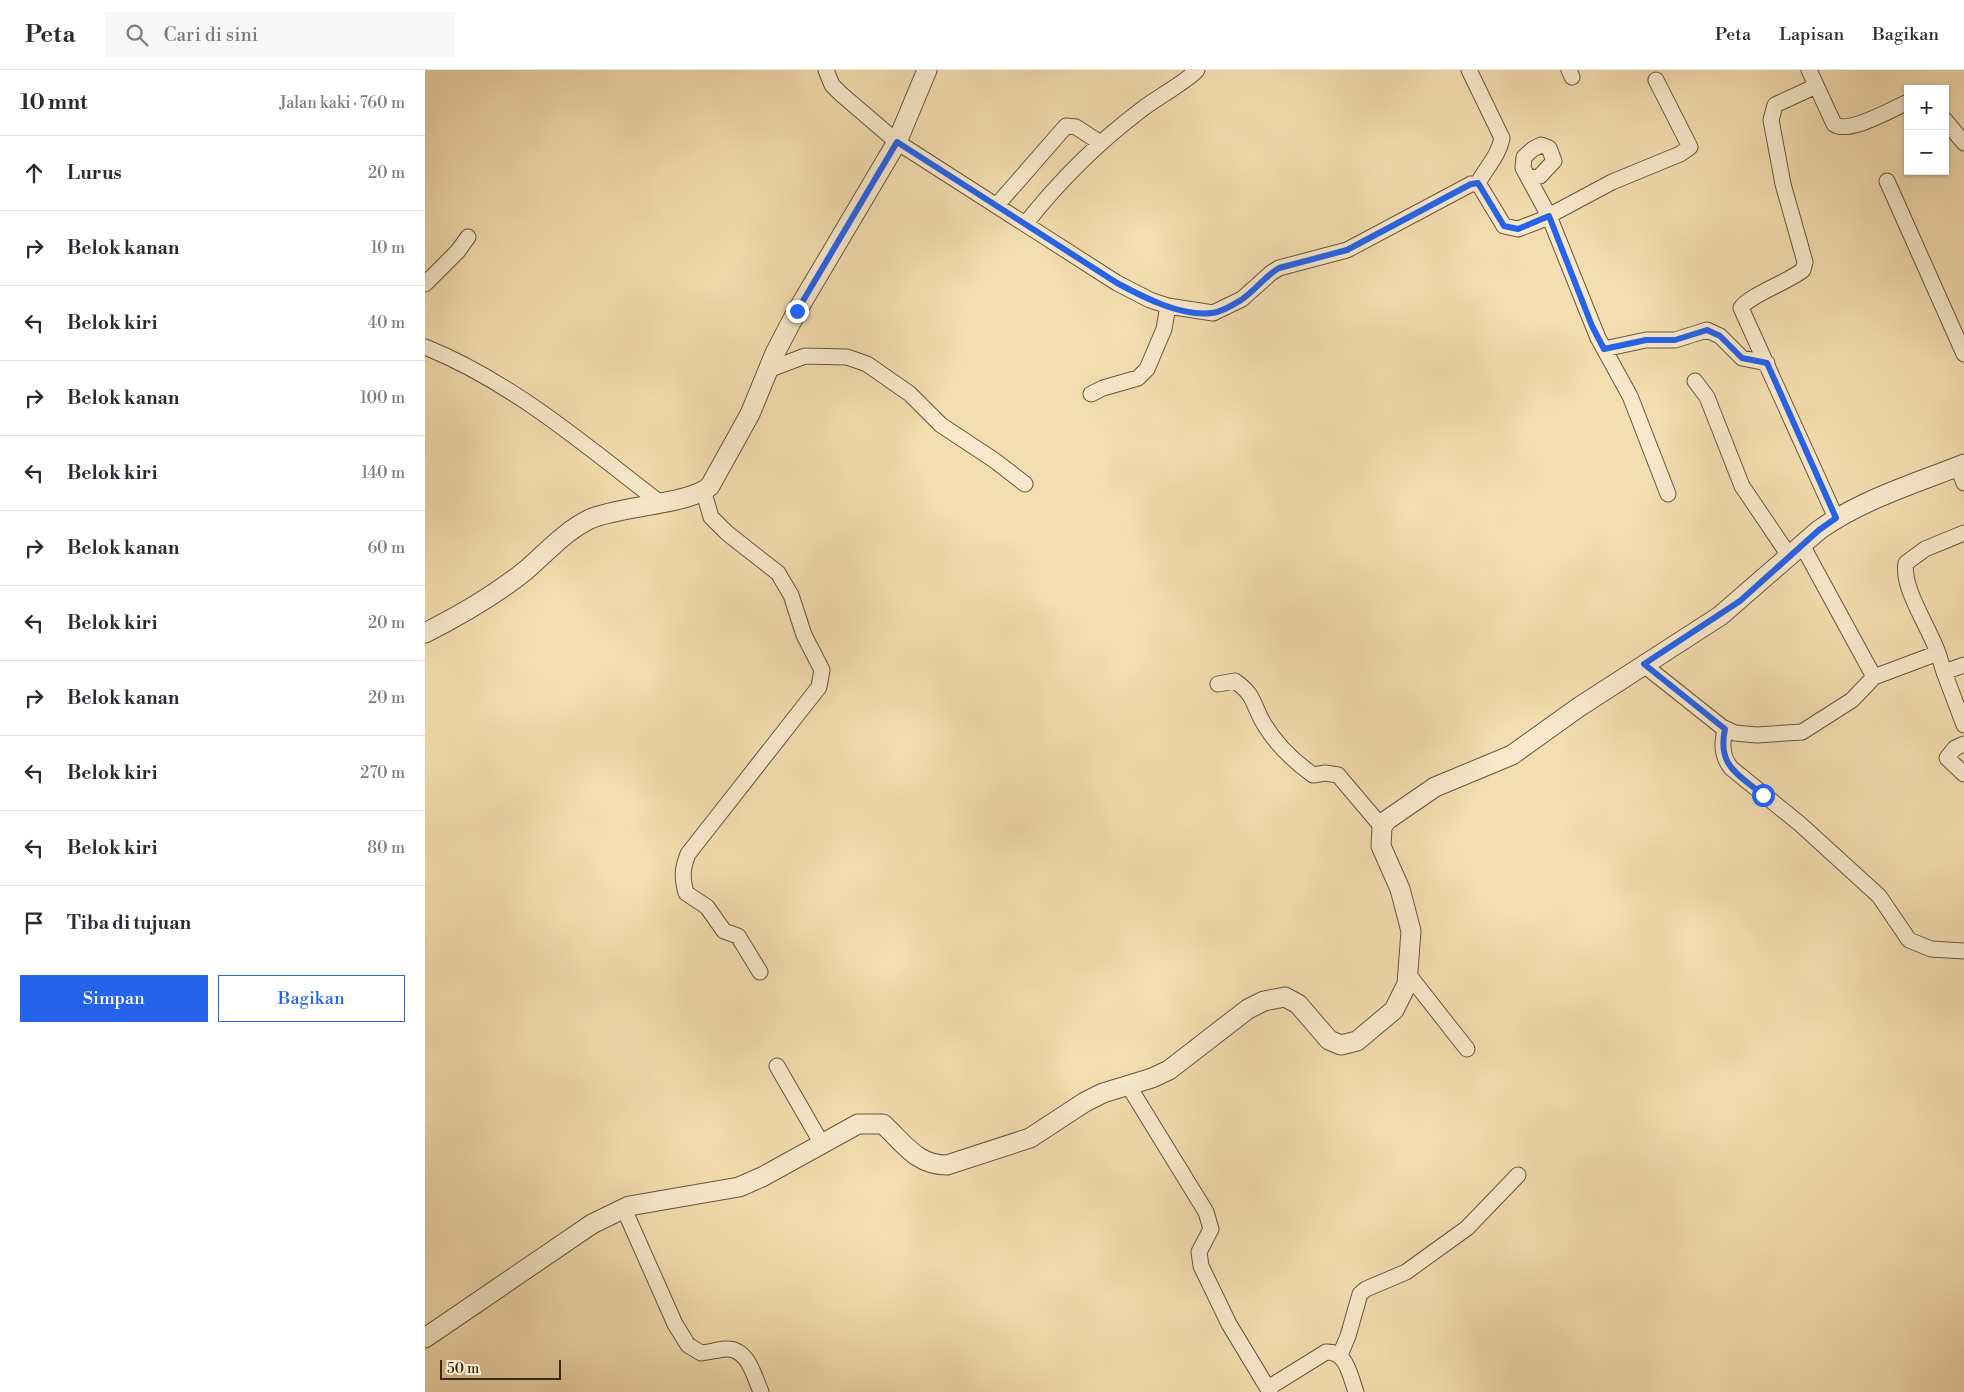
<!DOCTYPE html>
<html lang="id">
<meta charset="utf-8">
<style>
body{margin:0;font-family:"Libre Bodoni",serif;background:#f7f7f7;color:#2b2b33}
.controls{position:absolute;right:15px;top:15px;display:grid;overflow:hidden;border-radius:0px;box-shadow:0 1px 4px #0004}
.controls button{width:45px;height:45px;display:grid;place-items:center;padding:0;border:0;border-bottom:1px solid #e1e1e2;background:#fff;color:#2b2b33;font:25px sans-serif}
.scale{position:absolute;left:15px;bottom:12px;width:121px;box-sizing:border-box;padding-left:5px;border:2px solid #3a2916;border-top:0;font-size:14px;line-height:18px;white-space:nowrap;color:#3a2916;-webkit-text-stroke:4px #f8e9cc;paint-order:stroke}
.stop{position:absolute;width:15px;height:15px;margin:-11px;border:4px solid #2563eb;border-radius:50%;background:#fff}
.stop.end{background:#2563eb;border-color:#fff;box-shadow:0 1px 5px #0008}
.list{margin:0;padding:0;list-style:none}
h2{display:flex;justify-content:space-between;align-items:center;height:65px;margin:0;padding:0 20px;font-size:21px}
h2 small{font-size:16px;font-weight:400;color:#7c7c81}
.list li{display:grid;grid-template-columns:32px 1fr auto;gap:15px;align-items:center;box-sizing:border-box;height:75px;padding:0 20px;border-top:1px solid #e1e1e2}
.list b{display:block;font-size:19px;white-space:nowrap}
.list em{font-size:16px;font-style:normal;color:#7c7c81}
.actions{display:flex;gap:10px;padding:15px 20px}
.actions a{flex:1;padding:11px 0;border:1px solid #2563eb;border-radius:0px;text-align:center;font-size:18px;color:#2563eb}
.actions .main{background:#2563eb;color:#fff}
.icon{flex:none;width:28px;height:28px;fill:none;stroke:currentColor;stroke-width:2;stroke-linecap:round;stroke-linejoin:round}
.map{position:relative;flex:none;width:1539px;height:1322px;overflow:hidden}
header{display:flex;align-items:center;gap:30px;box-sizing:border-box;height:70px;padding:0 25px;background:#fff;border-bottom:1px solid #e1e1e2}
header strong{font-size:24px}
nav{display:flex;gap:28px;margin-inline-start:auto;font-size:18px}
.search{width:350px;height:45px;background:#f7f7f7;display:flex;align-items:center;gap:12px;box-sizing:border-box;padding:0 18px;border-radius:0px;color:#7c7c81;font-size:19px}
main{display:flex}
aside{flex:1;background:#fff}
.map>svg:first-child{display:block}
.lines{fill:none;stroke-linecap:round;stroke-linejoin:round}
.minor-casing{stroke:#68563c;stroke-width:17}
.tertiary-casing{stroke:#68563c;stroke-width:21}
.minor{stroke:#f8e9cc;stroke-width:15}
.tertiary{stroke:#f8e9cc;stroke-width:19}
.route{stroke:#2563eb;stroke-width:6}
</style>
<header>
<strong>Peta</strong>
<div class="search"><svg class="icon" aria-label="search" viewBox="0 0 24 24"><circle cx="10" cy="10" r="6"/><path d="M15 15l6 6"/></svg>Cari di sini</div>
<nav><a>Peta</a><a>Lapisan</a><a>Bagikan</a></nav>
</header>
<main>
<aside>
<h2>10 mnt<small>Jalan kaki · 760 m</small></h2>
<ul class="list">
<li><svg class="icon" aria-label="ahead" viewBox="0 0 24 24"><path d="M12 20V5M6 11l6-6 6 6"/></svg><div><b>Lurus</b></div><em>20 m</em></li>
<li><svg class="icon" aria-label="right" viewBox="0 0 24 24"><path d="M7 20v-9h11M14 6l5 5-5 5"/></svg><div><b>Belok kanan</b></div><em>10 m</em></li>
<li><svg class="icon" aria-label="left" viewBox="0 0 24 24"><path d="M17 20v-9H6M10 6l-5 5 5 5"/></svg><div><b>Belok kiri</b></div><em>40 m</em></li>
<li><svg class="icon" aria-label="right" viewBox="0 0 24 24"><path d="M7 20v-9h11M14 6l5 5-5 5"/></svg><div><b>Belok kanan</b></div><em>100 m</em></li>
<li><svg class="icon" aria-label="left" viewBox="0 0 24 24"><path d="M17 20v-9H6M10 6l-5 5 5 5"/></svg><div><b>Belok kiri</b></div><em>140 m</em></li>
<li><svg class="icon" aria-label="right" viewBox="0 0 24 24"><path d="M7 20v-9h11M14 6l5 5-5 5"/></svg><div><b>Belok kanan</b></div><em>60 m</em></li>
<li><svg class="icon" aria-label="left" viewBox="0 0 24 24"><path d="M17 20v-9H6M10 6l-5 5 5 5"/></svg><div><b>Belok kiri</b></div><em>20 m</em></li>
<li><svg class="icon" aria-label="right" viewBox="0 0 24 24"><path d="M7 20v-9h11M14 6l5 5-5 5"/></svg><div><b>Belok kanan</b></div><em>20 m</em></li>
<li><svg class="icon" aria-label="left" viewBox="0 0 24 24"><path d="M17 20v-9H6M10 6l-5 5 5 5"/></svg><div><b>Belok kiri</b></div><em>270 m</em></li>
<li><svg class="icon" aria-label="left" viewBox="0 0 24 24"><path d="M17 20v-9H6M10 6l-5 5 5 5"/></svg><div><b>Belok kiri</b></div><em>80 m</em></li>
<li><svg class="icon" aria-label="arrive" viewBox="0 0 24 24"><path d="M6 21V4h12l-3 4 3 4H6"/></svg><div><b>Tiba di tujuan</b></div></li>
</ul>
<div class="actions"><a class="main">Simpan</a><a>Bagikan</a></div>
</aside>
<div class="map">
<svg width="1539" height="1322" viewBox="0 0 1539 1322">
<rect width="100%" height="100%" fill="#f4ddb0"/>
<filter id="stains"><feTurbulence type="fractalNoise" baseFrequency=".004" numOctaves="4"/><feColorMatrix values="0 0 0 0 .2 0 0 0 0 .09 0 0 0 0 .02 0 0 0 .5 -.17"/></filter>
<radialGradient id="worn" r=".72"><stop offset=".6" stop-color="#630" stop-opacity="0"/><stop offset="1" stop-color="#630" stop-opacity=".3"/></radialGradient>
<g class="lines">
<g class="minor-casing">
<path id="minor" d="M401,0L407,15L416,24L472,72L692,213L725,230L743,236L788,243L817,229L846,203L854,198L922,180L1046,114L1053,113L1079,156L1093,159L1114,151L1187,112L1255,84L1265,77L1231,10
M1044,0L1077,68C1074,85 1061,98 1053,113
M1144,0L1147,7
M1384,0L1409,54C1423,65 1467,39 1483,32
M1391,16L1350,35L1346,50L1358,114L1380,192L1378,200C1363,212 1323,226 1316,238L1411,448
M1520,50L1539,73
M1105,108L1115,106L1129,91L1124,78L1116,75L1108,79L1099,87L1098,98L1124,146L1173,268L1205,326L1243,424
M1462,111L1539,284
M572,135L641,56L651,57L674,72
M601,153C636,109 671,74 716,40C731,28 760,13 772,0
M0,214L33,181L43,167
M0,277C87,312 160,375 234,432
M1179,279L1221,270H1250L1282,260L1295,266L1317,288L1342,293
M343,300L380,286L422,287L442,294L485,324L516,355L569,390L600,414
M1270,311L1282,327L1317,416L1365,487
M666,324L678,318L713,308L722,299L739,259L743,236
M1533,397L1539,413
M279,423L286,447L302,463L353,503L366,525L379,565L397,600L394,617L263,784C257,799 257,808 261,823L282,837L299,861L313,866L335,902
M1377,475L1449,607
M1513,583C1504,557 1476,517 1481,493L1500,479L1539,463
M1219,595L1297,657L1310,663L1332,665L1377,662L1427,630L1449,607L1513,583L1519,602L1539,595
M1519,602L1539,655
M793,614L810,611C831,626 827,634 839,654C851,674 870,692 888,705L900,703L913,705L957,757
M1300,659C1297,674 1296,685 1306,698L1375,754L1454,826L1484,870L1506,879L1539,881
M1539,674L1530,678L1522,688L1539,704
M983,904L1042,979
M352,996L397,1074
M703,1015L781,1142L786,1159L774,1182L776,1196L804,1254L845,1322
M199,1139L250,1254L263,1275L276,1283C284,1282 292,1280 300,1279C323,1277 329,1306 336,1322
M915,1285L923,1266L935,1224L941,1219L981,1202L1042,1158L1093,1105
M843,1318L901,1282C922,1281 925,1306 931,1322"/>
</g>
<g class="tertiary-casing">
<path id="tertiary" d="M0,563C34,546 70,525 100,501C121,483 140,461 165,449C194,436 267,434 285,416L325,344L350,283L372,241L472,72L502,0
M0,1268L167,1154L204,1136L314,1117L337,1107L433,1054H458C479,1073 491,1095 522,1095L605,1068L660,1032L678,1023L727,1008L744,1000L823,939L839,931L860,927L873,934L904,970L916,975L932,971L969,940L982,914L986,861L975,819L956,776L957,757L962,750L1010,717L1087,685L1154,637L1295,546L1394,460C1438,429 1489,414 1539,394"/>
</g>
<use href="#minor" class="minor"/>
<use href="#tertiary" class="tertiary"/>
</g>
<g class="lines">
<path class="route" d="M372,241L472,72L692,213C718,227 756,247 787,243C797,242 808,235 816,230C830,221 840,206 854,198L922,180L1046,114L1053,113L1079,156L1093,159L1124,146L1167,256L1179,279L1221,270H1250L1282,260L1295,266L1317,288L1342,293L1411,448L1394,460L1315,531L1219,594L1300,659C1292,696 1313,704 1338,725"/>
</g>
<rect width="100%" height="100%" filter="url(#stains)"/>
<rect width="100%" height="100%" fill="url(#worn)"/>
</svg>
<div class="controls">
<button>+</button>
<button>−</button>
</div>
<div class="scale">50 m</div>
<div class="stop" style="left:1338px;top:725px"></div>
<div class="stop end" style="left:372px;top:241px"></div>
</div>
</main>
